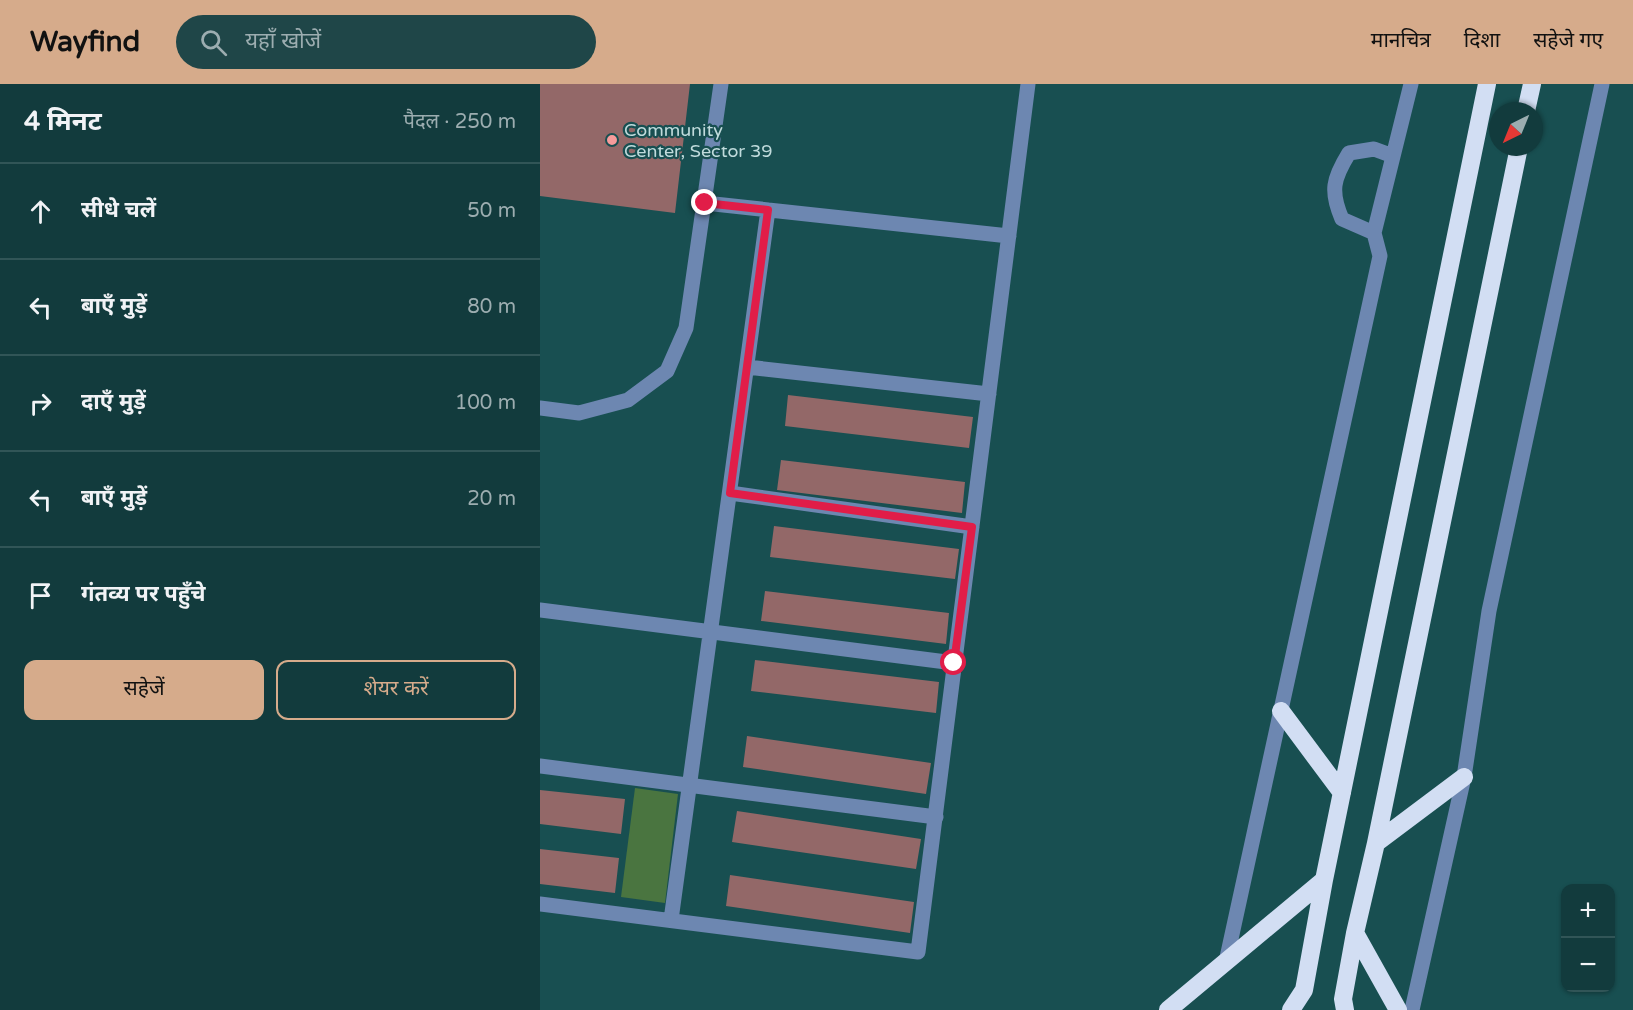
<!DOCTYPE html>
<html lang="hi">
<meta charset="utf-8">
<style>
body{margin:0;font-family:"Varela Round","Noto Sans Devanagari",sans-serif;background:#1f4648;color:#f1f3f6}
.controls{position:absolute;right:18px;bottom:18px;display:grid;overflow:hidden;border-radius:12px;box-shadow:0 2px 4px #0004}
.controls button{width:54px;height:54px;display:grid;place-items:center;padding:0;border:0;border-bottom:2px solid #315557;background:#123b3d;color:#f1f3f6;font:30px sans-serif}
.compass{position:absolute;left:949px;top:18px;width:54px;height:54px;border-radius:50%;background:#123b3d;box-shadow:0 2px 4px #0004;rotate:223deg}
.stop{position:absolute;width:18px;height:18px;margin:-14px;border:4px solid #e11d48;border-radius:50%;background:#fff}
.stop.end{background:#e11d48;border-color:#fff;box-shadow:0 2px 6px #0008}
.list{margin:0;padding:0;list-style:none}
h2{display:flex;justify-content:space-between;align-items:center;height:78px;margin:0;padding:0 24px;font-size:26px}
h2 small{font-size:20px;font-weight:400;color:#9cadb0}
.list li{display:grid;grid-template-columns:39px 1fr auto;gap:18px;align-items:center;box-sizing:border-box;height:96px;padding:0 24px;border-top:2px solid #315557}
.list b{display:block;font-size:22px;white-space:nowrap}
.list em{font-size:20px;font-style:normal;color:#9cadb0}
.actions{display:flex;gap:12px;padding:18px 24px}
.actions a{flex:1;padding:14px 0;border:2px solid #d6ab8b;border-radius:12px;text-align:center;font-size:21px;color:#d6ab8b}
.actions .main{background:#d6ab8b;color:#111}
.icon{flex:none;width:33px;height:33px;fill:none;stroke:currentColor;stroke-width:2;stroke-linecap:round;stroke-linejoin:round}
.map{position:relative;flex:none;width:1093px;height:926px;overflow:hidden}
header{display:flex;align-items:center;gap:36px;box-sizing:border-box;height:84px;padding:0 30px;background:#d6ab8b;color:#111}
header strong{font-size:28px}
nav{display:flex;gap:33px;margin-inline-start:auto;font-size:21px}
.search{width:420px;height:54px;background:#1f4648;display:flex;align-items:center;gap:15px;box-sizing:border-box;padding:0 21px;border-radius:33px;color:#9cadb0;font-size:22px}
main{display:flex}
aside{flex:1;background:#123b3d}
.map>svg:first-child{display:block}
.green{fill:#4a7540}
.building{fill:#936868}
.lines{fill:none;stroke-linecap:round;stroke-linejoin:round}
.minor{stroke:#6d87b1;stroke-width:15}
.highway{stroke:#d2def3;stroke-width:18}
.route{stroke:#e11d48;stroke-width:8}
.poi-dot{fill:#f59b9b;stroke:#184f51;stroke-width:2}
.labels{text-anchor:middle;stroke-width:4.5;stroke-linejoin:round;paint-order:stroke}
.poi-label{font-size:18px;fill:#c0dbdc;stroke:#184f51;text-anchor:start}
</style>
<header>
<strong>Wayfind</strong>
<div class="search"><svg class="icon" aria-label="search" viewBox="0 0 24 24"><circle cx="10" cy="10" r="6"/><path d="M15 15l6 6"/></svg>यहाँ खोजें</div>
<nav><a>मानचित्र</a><a>दिशा</a><a>सहेजे गए</a></nav>
</header>
<main>
<aside>
<h2>4 मिनट<small>पैदल · 250 m</small></h2>
<ul class="list">
<li><svg class="icon" aria-label="ahead" viewBox="0 0 24 24"><path d="M12 20V5M6 11l6-6 6 6"/></svg><div><b>सीधे चलें</b></div><em>50 m</em></li>
<li><svg class="icon" aria-label="left" viewBox="0 0 24 24"><path d="M17 20v-9H6M10 6l-5 5 5 5"/></svg><div><b>बाएँ मुड़ें</b></div><em>80 m</em></li>
<li><svg class="icon" aria-label="right" viewBox="0 0 24 24"><path d="M7 20v-9h11M14 6l5 5-5 5"/></svg><div><b>दाएँ मुड़ें</b></div><em>100 m</em></li>
<li><svg class="icon" aria-label="left" viewBox="0 0 24 24"><path d="M17 20v-9H6M10 6l-5 5 5 5"/></svg><div><b>बाएँ मुड़ें</b></div><em>20 m</em></li>
<li><svg class="icon" aria-label="arrive" viewBox="0 0 24 24"><path d="M6 21V4h12l-3 4 3 4H6"/></svg><div><b>गंतव्य पर पहुँचे</b></div></li>
</ul>
<div class="actions"><a class="main">सहेजें</a><a>शेयर करें</a></div>
</aside>
<div class="map">
<svg width="1093" height="926" viewBox="0 0 1093 926">
<rect width="100%" height="100%" fill="#184f51"/>
<path class="green" d="M95,704L138,710L125,819L81,813Z"/>
<path class="building" d="M0,0H150L135,129L0,112Z
M248,311L433,333L429,364L245,342Z
M241,376L425,398L422,429L237,406Z
M234,442L419,465L415,495L230,473Z
M225,507L409,529L406,560L221,537Z
M215,576L399,598L396,629L211,607Z
M207,652L391,679L386,710L203,683Z
M0,706L85,715L81,750L0,740Z
M197,727L381,755L376,785L192,758Z
M0,765L79,774L75,809L0,800Z
M190,791L374,818L370,849L186,822Z"/>
<g class="lines">
<path class="minor" d="M165,119L469,152
M834,149L802,135C790,107 793,95 809,69L834,65L853,72
M207,283L449,310
M0,324L39,329L88,316L127,287L146,244L181,0
M190,409L432,443
M0,526L414,579
M0,682L396,733
M0,820L378,868L488,0
M131,836L228,126
M686,878L840,172L834,149L871,0
M872,926L924,693L949,527L1062,0"/>
<path class="highway" d="M986,27L992,0
M741,627L802,709
M836,759L924,693
M815,849L858,926
M628,926L784,796
M751,926L764,906L784,796L947,0
M805,926L803,915L815,849L836,759L979,63"/>
</g>
<g class="lines">
<path class="route" d="M165,119L228,126L190,409L432,443L414,579"/>
</g>
<circle class="poi-dot" cx="72" cy="56" r="6"/>
<g class="labels">
<g class="poi-label">
<text x="84" y="52">Community<tspan x="84" dy="21">Center, Sector 39</tspan></text>
</g>
</g>
</svg>
<div class="controls">
<button>+</button>
<button>−</button>
</div>
<svg class="compass" viewBox="-18 -18 36 36"><path d="M0-13l5 13h-10z" fill="#e53935"/><path d="M0 13l5-13h-10z" fill="#9cadb0"/></svg>
<div class="stop" style="left:414px;top:579px"></div>
<div class="stop end" style="left:165px;top:119px"></div>
</div>
</main>
